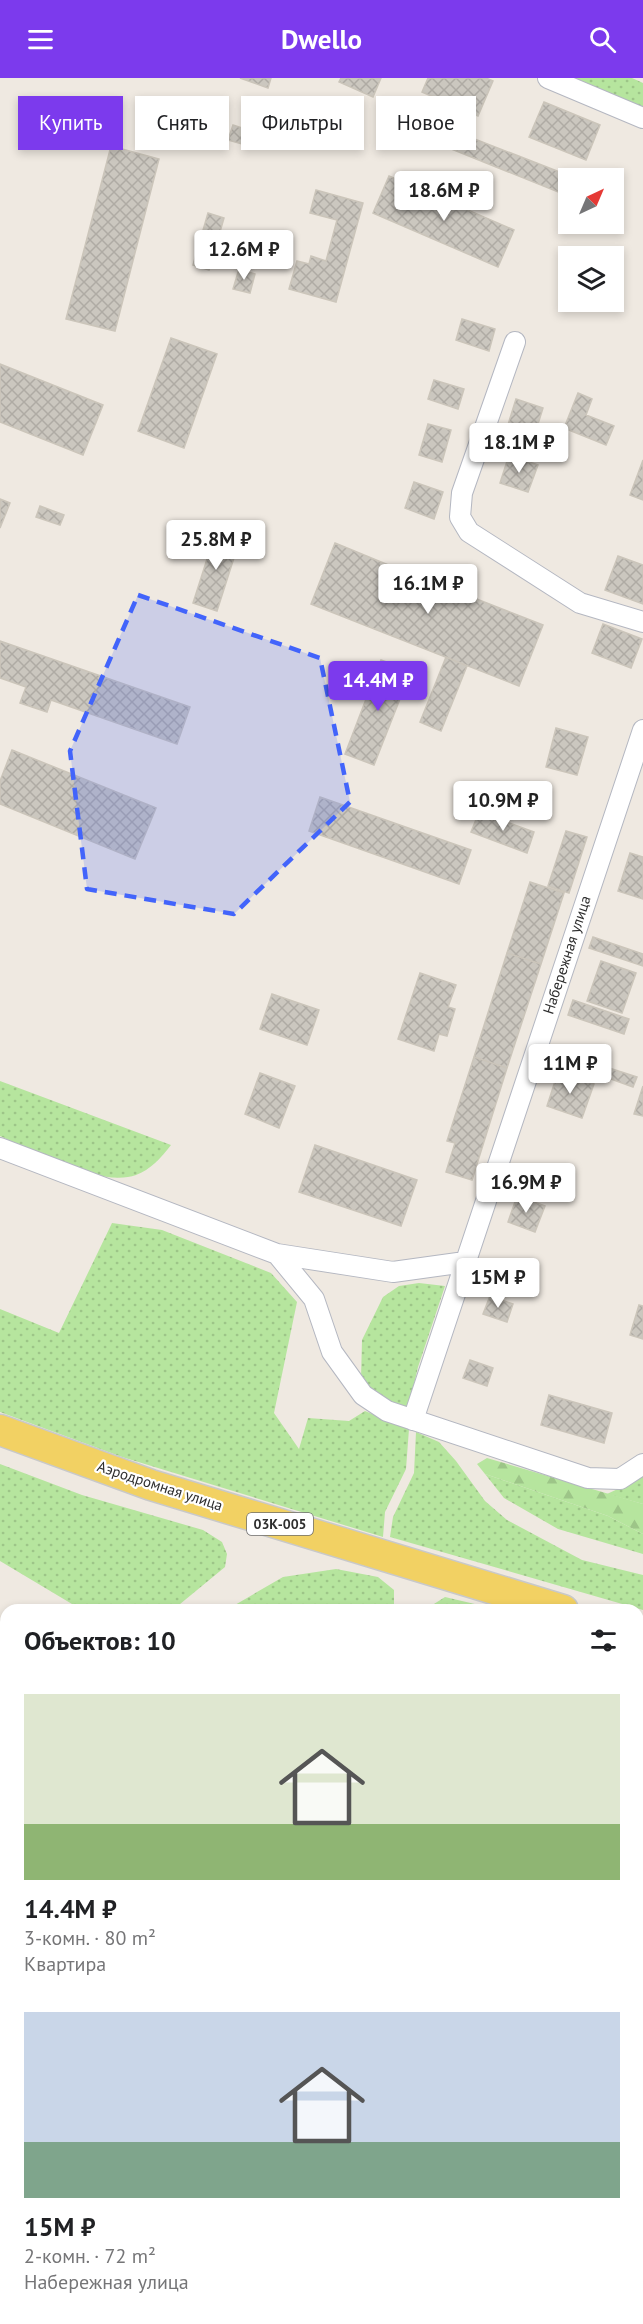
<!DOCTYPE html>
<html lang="ru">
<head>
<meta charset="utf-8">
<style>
  body { margin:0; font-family:"PT Sans",sans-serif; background:#f6f6f6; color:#202124; height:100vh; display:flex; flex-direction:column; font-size:22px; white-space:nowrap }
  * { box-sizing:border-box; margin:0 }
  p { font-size:20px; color:#757577 }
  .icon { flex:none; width:33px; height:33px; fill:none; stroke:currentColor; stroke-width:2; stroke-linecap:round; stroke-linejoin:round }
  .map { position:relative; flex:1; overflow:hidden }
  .sheet { position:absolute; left:0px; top:1526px; width:644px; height:722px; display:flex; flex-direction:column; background:#fff; border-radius:18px 18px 0 0; box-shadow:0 3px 9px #0003 }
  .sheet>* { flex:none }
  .top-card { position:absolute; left:18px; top:18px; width:608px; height:54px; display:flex; gap:12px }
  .needle { width:39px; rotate:44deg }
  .tools { position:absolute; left:558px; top:90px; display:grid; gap:12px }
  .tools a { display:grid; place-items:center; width:66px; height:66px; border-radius:0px; background:#fff; box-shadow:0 3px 9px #0003; font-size:30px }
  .price { position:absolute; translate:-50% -51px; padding:0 14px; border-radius:6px; background:#fff; color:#222; font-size:20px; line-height:39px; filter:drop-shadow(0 2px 3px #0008) }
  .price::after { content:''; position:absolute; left:50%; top:36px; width:18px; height:14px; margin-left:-9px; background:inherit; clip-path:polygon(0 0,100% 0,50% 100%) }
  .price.selected { background:#7c3aed; color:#fff }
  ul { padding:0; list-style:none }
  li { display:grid; align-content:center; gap:12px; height:318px; padding:0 24px }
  li span { display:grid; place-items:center; height:186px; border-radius:0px; color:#555 }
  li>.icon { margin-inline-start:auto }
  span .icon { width:108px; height:108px; fill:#fffc; stroke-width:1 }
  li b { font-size:26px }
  h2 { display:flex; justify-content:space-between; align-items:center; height:72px; padding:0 24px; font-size:26px }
  .tag { padding:0 21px; border-radius:0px; background:#fff; box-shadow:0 3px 9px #0003; font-size:21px; line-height:54px }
  .tag.selected { background:#7c3aed; color:#fff }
  header { display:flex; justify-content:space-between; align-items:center; height:78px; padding:0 24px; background:#7c3aed; color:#fff; font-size:27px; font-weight:700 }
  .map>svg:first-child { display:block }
  .grass { fill:url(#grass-dots) }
  .forest { fill:url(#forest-firs) }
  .building { fill:url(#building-cross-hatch); stroke:#cbc5ba; stroke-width:1.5 }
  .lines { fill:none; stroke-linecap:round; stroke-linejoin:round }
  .minor-casing { stroke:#b4b7c1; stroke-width:22 }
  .primary-casing { stroke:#c9c9c9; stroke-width:33 }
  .minor { stroke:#fff; stroke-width:20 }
  .primary { stroke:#f2d163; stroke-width:30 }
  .marked { fill:#4264fb; fill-opacity:0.2; stroke:#4264fb; stroke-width:4.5; stroke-dasharray:12 8; stroke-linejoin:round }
  .labels { text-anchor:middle; stroke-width:4.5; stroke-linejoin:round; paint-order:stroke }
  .shield { fill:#fff; stroke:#6d6d6d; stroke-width:1.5 }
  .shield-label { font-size:14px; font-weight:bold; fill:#2e2e2e }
  .street-label { font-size:15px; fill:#2e2e2e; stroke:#fff }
</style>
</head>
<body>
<header><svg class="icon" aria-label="menu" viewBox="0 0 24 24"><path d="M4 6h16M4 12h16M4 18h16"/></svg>Dwello<svg class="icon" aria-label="search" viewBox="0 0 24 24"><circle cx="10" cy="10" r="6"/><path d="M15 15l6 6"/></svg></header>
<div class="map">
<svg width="643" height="2246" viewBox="0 0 643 2246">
  <defs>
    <pattern id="grass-dots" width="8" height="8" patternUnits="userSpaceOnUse" patternTransform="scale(1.5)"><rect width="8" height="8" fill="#b6e59e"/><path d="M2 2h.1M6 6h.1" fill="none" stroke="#9dc588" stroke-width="1.8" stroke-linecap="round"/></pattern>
    <pattern id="forest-firs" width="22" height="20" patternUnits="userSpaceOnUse" patternTransform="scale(1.5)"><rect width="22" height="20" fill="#b6e59e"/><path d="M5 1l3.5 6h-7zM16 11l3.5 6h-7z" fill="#9dc588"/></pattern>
    <pattern id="building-cross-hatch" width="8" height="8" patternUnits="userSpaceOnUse" patternTransform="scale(1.5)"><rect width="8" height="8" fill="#cbc7bf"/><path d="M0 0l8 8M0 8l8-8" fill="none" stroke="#afaba4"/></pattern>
  </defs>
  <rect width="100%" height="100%" fill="#efe9e1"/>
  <!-- grass -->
  <path class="grass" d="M575 0H632L643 5V29Z
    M0 1003 171 1067C162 1079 150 1092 136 1097 101 1110 33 1073 0 1058Z
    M112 1145 162 1152 271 1195 297 1224 274 1335 299 1371 308 1340 349 1343 365 1333 409 1351 406 1391 385 1434 383 1459 122 1379 0 1334V1231L59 1255Z
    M419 1205 445 1208 418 1289 410 1324 404 1335 388 1328 361 1301 362 1262 383 1219 399 1208Z
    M416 1354 439 1364 456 1383 485 1423 507 1442 582 1482 643 1497V1532L390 1459 393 1439 414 1395Z
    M0 1386 82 1417 203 1452 222 1464 227 1476 225 1489 174 1531 82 1532 0 1483Z
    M485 1396 608 1438 643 1456V1476L558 1451 504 1420Z
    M643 1397V1426L607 1416 639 1401Z
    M336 1491 378 1499 394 1512V1531H228L283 1499Z
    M445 1519 496 1531H426Z
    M0 1627 6 1629V2241H447L450 2246H0Z"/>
  <!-- forest -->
  <path class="forest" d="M487 1380 643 1426V1456L608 1438 485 1396 477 1386Z"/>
  <!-- building -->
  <path class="building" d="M240 0H271L268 10Z
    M341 0H381L373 19 339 4Z
    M428 0H486L493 3 478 38 422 14Z
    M544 24 600 47 586 82 529 59Z
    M403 33 575 100H568V118L397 49Z
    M233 47 251 53 246 67 228 62Z
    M111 68 159 81 115 253 66 241Z
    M389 98 514 152 498 189 373 135Z
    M316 112 363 125 336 224 289 211 297 183 309 186 311 178 326 183 337 142 310 135Z
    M614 116 622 119 615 136 614 135Z
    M208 135 224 140 209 192 193 187Z
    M239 191 255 196 250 215 233 211Z
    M462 241 495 251 489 273 456 262Z
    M171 260 217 276 184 370 138 353Z
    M0 286 103 327 83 377 0 344Z
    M434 302 464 311 458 331 428 321Z
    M578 315 592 321 586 337 614 348 606 367 564 350Z
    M516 321 543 330 533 362 506 353Z
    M428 346 451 352 442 384 419 377Z
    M509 377 538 387 528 414 500 405Z
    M643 382V422L630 417Z
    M414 404 443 414 434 441 405 430Z
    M0 421 10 425 0 450Z
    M40 428 64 437 60 447 36 439Z
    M216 453 240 461 217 533 193 525Z
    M335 465 398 491 391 508 418 519 430 489 451 497 446 509 543 547 519 608 311 526Z
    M618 478 643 487V526L605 512Z
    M603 546 642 561 631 590 592 575Z
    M0 563 190 629 177 666 51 622 47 634 20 625 26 609 0 600Z
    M446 579 467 588 441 653 420 644Z
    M381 582 411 593 374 687 345 676Z
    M556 650 588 659 577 697 546 689Z
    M12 672 156 730 135 781 0 726V703Z
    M320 719 471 772 459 806 309 753Z
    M479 734 534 754 527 775 471 754Z
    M566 753 587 759 569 815 548 808Z
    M630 775 643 779V821L618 813Z
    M530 804 564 815 541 886 507 875Z
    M593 859 643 876V888L589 870Z
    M507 875 541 886 507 990 474 979Z
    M601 883 636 895 622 935 587 923Z
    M420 895 456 907 448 929 455 931 447 958 439 956 434 973 398 961Z
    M272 916 319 932 307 967 260 951Z
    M573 922 629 941 624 956 568 937Z
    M474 979 507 990 472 1102 446 1094 455 1065 447 1063Z
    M603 988 637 999 633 1009 600 997Z
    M558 994 594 1006 582 1040 547 1028Z
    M260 995 295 1008 279 1050 245 1036Z
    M643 1008V1038L634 1036Z
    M315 1067 417 1102 401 1148 299 1114Z
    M514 1090 561 1105 555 1123 508 1107Z
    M517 1118 545 1128 535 1154 508 1144Z
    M490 1218 513 1226 507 1244 483 1236Z
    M639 1227 643 1228V1261L630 1257Z
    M470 1282 493 1290 487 1308 463 1300Z
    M549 1317 612 1335 604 1365 541 1347Z
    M0 1578 6 1579 5 1604 0 1602Z
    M638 2015 643 2017V2055L638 2053Z
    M638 2180 643 2182V2246H608L594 2241H638Z"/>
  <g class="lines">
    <!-- minor casing -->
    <g class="minor-casing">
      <path id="minor" d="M548 0 643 40
        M515 264 462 415 460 439 469 454 580 525 643 544
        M0 1070 277 1176 314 1221 332 1274 363 1317 387 1333 588 1400 620 1401 643 1386
        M277 1176 393 1194 465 1184
        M413 1342 643 652"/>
    </g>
    <!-- primary casing -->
    <g class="primary-casing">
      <path id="primary" d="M0 1352 151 1407 563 1532
        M638 1554 643 1556"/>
    </g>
    <!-- minor -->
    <use href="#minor" class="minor"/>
    <!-- primary -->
    <use href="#primary" class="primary"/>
  </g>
  <!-- marked area -->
  <path class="marked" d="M138 517 320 580 350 724 234 836 87 811 70 673Z"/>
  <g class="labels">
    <!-- shield labels -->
    <rect class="shield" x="247" y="1435" width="66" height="22" rx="4.5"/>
    <g class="shield-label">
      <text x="280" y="1451">03К-005</text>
    </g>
    <!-- street labels -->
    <g class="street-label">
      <text transform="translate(567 877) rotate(-72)" y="5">Набережная улица</text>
      <text transform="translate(160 1408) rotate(18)" y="5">Аэродромная улица</text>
    </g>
  </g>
</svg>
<div class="tools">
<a><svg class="needle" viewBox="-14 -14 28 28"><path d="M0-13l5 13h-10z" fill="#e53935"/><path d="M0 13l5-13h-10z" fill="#757577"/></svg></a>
<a><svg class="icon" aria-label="layers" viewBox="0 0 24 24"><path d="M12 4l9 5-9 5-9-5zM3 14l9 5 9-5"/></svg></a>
</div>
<b class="price" style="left:444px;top:144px">18.6M ₽</b>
<b class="price" style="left:244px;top:203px">12.6M ₽</b>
<b class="price" style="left:519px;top:396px">18.1M ₽</b>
<b class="price" style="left:216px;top:493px">25.8M ₽</b>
<b class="price" style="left:428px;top:537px">16.1M ₽</b>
<b class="price selected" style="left:378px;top:634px">14.4M ₽</b>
<b class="price" style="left:503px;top:754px">10.9M ₽</b>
<b class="price" style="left:570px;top:1017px">11M ₽</b>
<b class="price" style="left:526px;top:1136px">16.9M ₽</b>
<b class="price" style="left:498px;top:1231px">15M ₽</b>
<div class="top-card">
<a class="tag selected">Купить</a>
<a class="tag">Снять</a>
<a class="tag">Фильтры</a>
<a class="tag">Новое</a>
</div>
<section class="sheet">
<h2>Объектов: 10<svg class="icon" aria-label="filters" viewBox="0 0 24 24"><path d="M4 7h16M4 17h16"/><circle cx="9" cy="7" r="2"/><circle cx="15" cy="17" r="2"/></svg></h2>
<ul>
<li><span style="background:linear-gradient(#dfe7d0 70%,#8fb573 0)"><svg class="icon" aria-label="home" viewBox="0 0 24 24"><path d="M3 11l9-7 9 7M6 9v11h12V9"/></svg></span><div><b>14.4M ₽</b><p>3-комн. · 80 m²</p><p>Квартира</p></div></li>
<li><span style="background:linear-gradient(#c9d6e8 70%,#7fa58c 0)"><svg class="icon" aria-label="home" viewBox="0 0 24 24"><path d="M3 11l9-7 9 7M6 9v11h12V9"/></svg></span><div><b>15M ₽</b><p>2-комн. · 72 m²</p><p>Набережная улица</p></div></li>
</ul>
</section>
</div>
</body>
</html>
